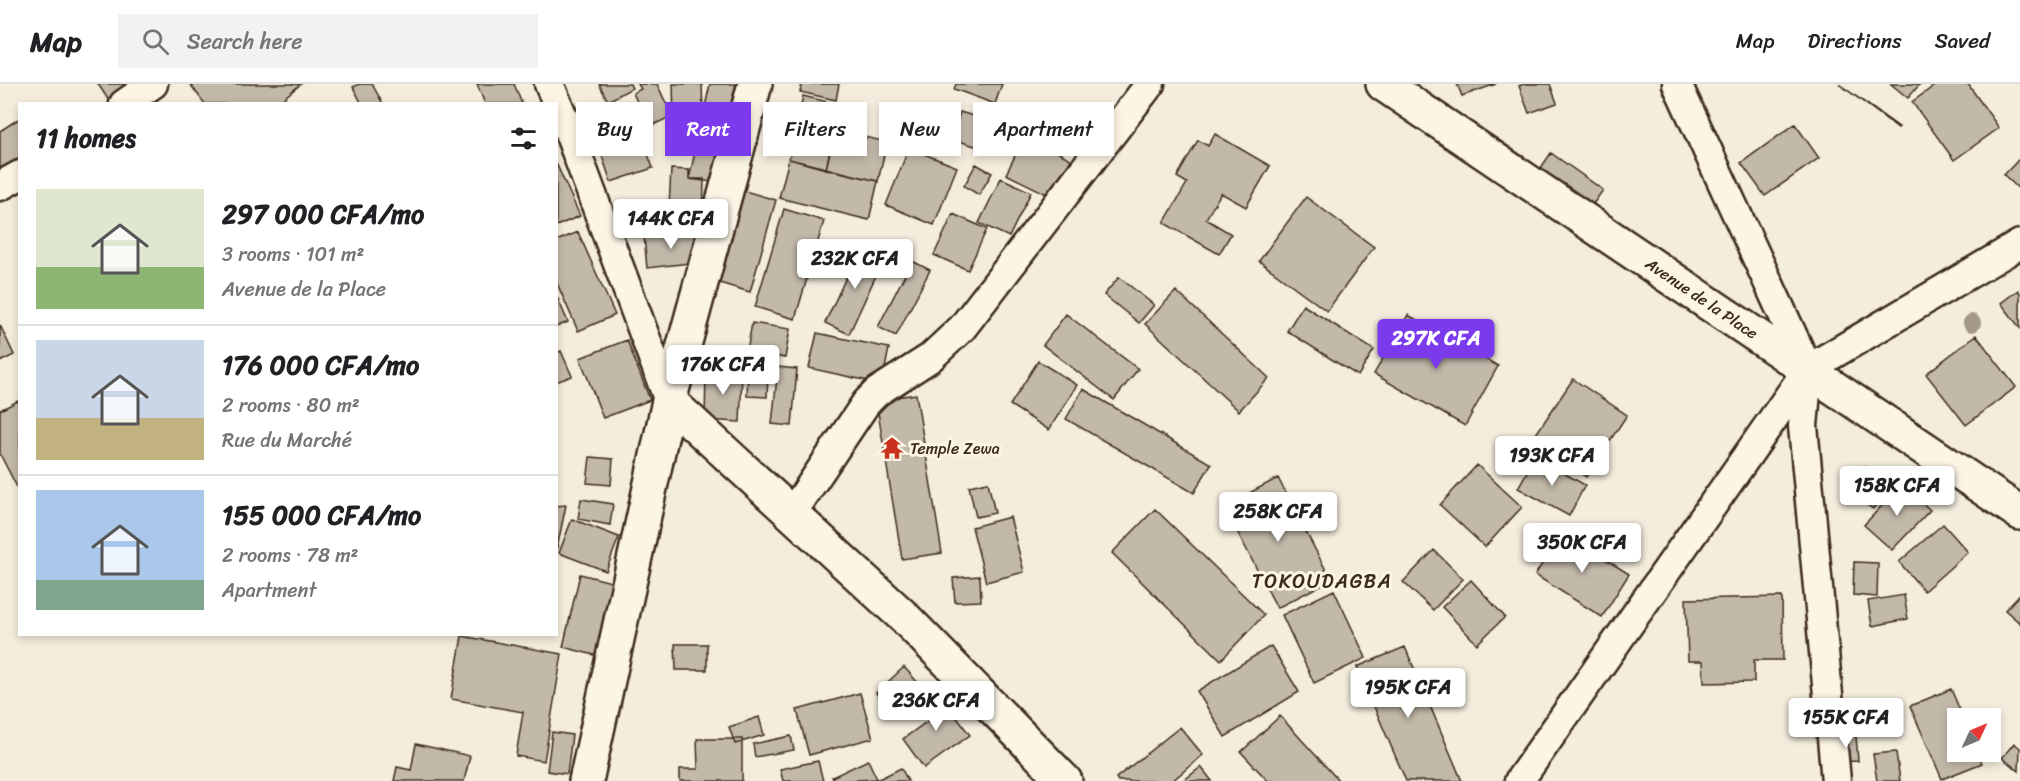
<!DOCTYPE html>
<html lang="en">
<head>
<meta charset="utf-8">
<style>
  body { margin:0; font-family:Sriracha,sans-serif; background:#f2f2f2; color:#202124; height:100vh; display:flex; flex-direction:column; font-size:22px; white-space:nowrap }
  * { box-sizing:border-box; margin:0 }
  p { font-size:20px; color:#757577 }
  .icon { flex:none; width:33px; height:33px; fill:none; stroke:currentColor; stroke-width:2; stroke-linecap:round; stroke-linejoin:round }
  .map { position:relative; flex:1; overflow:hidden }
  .panel { position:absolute; left:18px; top:18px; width:540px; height:534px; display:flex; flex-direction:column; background:#fff; border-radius:0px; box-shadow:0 3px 9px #0003 }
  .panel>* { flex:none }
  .top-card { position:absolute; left:576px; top:18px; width:570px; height:54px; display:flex; gap:12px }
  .needle { width:39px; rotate:46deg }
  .tools { position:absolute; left:1947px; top:624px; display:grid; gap:12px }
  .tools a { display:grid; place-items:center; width:54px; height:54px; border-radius:0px; background:#fff; box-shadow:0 3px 9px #0003; font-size:30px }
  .price { position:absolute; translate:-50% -51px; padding:0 14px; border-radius:6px; background:#fff; color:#222; font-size:20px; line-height:39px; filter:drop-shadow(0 2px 3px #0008) }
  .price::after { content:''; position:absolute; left:50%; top:36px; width:18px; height:14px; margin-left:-9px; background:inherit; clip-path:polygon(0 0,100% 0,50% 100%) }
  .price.active { background:#7c3aed; color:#fff }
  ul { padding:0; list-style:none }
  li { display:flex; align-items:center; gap:18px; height:150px; padding:0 18px }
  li+li { border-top:2px solid #e0e0e0 }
  li span { display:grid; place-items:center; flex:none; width:168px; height:120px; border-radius:0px; color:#555 }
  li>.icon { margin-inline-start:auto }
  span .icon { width:72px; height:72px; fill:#fffc; stroke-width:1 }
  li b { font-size:26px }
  h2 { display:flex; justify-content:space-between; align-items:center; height:72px; padding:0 18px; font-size:26px }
  .pill { padding:0 21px; border-radius:0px; background:#fff; box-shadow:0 3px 9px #0003; font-size:21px; line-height:54px }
  .pill.active { background:#7c3aed; color:#fff }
  header { display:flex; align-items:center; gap:36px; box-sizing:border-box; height:84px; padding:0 30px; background:#fff; border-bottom:2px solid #e0e0e0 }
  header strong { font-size:28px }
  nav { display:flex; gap:33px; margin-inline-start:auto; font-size:21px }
  .search { width:420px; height:54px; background:#f2f2f2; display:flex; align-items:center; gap:15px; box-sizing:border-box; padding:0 21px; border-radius:0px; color:#757577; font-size:22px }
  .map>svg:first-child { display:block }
  .building { fill:#c3b9aa; stroke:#3b2a1e; stroke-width:1.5 }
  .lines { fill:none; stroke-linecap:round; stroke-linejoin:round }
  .street-casing { stroke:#3b2a1e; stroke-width:33 }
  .secondary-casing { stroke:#3b2a1e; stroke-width:38 }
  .street { stroke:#fcf5e5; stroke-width:28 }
  .secondary { stroke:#fcf5e5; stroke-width:33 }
  .tree { fill:#a4988a }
  .labels { text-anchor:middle; stroke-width:6; stroke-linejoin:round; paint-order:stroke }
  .street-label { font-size:16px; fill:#3b2a1e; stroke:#fcf5e5 }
  .poi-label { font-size:16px; fill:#3b2a1e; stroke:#fcf5e5; text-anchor:start }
  .quarter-label { font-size:20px; letter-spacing:1.5px; fill:#3b2a1e; stroke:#fcf5e5 }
</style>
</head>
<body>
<header>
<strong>Map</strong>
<div class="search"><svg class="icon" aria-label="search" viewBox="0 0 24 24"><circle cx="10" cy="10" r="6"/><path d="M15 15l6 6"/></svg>Search here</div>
<nav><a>Map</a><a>Directions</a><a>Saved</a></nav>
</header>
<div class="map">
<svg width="2020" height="697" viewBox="0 0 2020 697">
  <rect width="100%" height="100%" fill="#f4eddd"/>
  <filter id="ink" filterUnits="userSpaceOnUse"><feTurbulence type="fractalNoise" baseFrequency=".0167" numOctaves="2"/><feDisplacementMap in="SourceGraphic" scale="12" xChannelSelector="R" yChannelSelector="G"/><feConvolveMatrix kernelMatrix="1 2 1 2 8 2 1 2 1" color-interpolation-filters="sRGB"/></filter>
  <g filter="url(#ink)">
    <!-- building -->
    <path class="building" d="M98 0H142L111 20Z
      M190 0H301L276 20H205Z
      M359 0H372L383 20H362L353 3Z
      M477 0H514L522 20H485Z
      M599 0H630L632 4 608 17Z
      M638 0H657L672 32 645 45 636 26 640 24 633 9 641 5Z
      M673 0H702L703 29 694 69 675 71Z
      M710 0H736L713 98 689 95Z
      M802 0H839L836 16 800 8Z
      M956 0H1002L995 20 954 5Z
      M1457 0H1496L1462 12Z
      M1524 0H1550L1557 19 1529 29 1519 2Z
      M1839 0 1899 43 1898 44Z
      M1891 0H1920L1908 14Z
      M1937 0H1968L1999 44 1954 76 1912 18Z
      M803 12 841 21 826 85 789 75Z
      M960 28 1010 43 1001 70 952 55Z
      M634 31 653 84 611 98 593 46Z
      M20 34V74L0 87V47Z
      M1795 40 1819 74 1765 112 1741 79Z
      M1066 45 1087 54 1081 67 1060 59Z
      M834 46 887 58 878 97 826 85Z
      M1215 50 1270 82 1246 123 1221 109 1206 135 1231 150 1219 170 1164 139 1187 99 1177 93 1198 56 1208 62Z
      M1025 52 1071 75 1053 113 1006 90Z
      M909 64 957 83 934 141 886 121Z
      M1551 69 1603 106 1586 130 1534 94Z
      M2020 74V106L2004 91Z
      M789 75 878 97 869 136 779 114Z
      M556 79 580 132 556 142Z
      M976 80 992 89 979 111 964 102Z
      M671 85 689 86V95H704L703 143 668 142Z
      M1001 94 1031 108 1009 153 979 139Z
      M734 104 776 116 750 208 709 196Z
      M1306 113 1374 163 1327 227 1259 177Z
      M784 125 824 137 795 235 755 223Z
      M953 130 987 145 968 186 934 171Z
      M695 147 698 178 647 184 644 153Z
      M578 148 615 231 578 247 556 197V157Z
      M860 163 884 174 849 250 825 239Z
      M912 177 930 186 896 252 878 243Z
      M1119 193 1154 221 1139 239 1104 211Z
      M2018 206 2020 209V244L2001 219Z
      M1176 207 1269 294 1239 327 1145 240Z
      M558 215 568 238 556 243V216Z
      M1303 221 1374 266 1358 292 1287 247Z
      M1066 230 1138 285 1114 316 1043 261Z
      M1408 231 1498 282 1465 342 1374 290Z
      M752 239 790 245 785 274 747 267Z
      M0 241 14 271 0 278Z
      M817 249 889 264 882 300 809 284Z
      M1976 251 2016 303 1966 341 1926 290Z
      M627 256 650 316 603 334 580 274Z
      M561 267 572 292 556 298V269Z
      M1038 277 1077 301 1049 346 1010 321Z
      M778 283 797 285 792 342 772 340Z
      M706 286 742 288 740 338 705 336Z
      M748 289 768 290 767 313 747 312Z
      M1573 295 1627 331 1586 393 1532 356Z
      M1083 305 1211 380 1194 409 1066 335Z
      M916 310 942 469 902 475 876 316Z
      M20 316V409L0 370V326Z
      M590 373 613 375 611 401 587 399Z
      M1535 373 1585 401 1569 432 1518 404Z
      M1477 381 1522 423 1485 463 1440 421Z
      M1864 382 1890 401 1873 425 1847 406Z
      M1278 394 1331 496 1277 524 1224 422Z
      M988 398 995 429 976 433 969 402Z
      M1902 400 1930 426 1892 466 1864 441Z
      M581 415 613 420 610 441 578 435Z
      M566 421 556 469V422Z
      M1155 425 1264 531 1221 576 1112 469Z
      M1010 433 1024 488 986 498 972 443Z
      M572 435 619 453 606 487 559 469Z
      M1943 440 1968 468 1924 507 1899 478Z
      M1562 448 1629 490 1602 533 1535 491Z
      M1434 466 1463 495 1433 526 1403 498Z
      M1854 478 1878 479 1877 513 1853 511Z
      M580 490 615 499 598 572 563 563Z
      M980 492 981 517 955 518 953 494Z
      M1471 496 1505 533 1477 560 1442 523Z
      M1334 506 1366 574 1314 599 1282 531Z
      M2020 510V539L2005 526Z
      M1904 511 1908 535 1872 542 1868 517Z
      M1782 513 1783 576H1754V598L1704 599 1703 577H1688L1686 515Z
      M462 552 562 570 544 677 516 672 523 628 451 615Z
      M675 560H707V586H676Z
      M1271 562 1299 608 1225 653 1197 607Z
      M1405 563 1462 697H1406L1357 583Z
      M904 583 927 609 900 634 876 609Z
      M1951 605 1963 634H1958V668H1977L1982 679 1942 695 1910 622Z
      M938 608 970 651 924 684 903 655 929 636 919 622Z
      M860 609 873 654 809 671 797 626Z
      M1280 632 1339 697H1268L1241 668Z
      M759 633 764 651 735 660 729 643Z
      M1180 643 1203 671 1172 697H1118L1116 694Z
      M552 648 572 651 567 690 547 687Z
      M791 652 794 666 755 673 753 660Z
      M1835 652H1856L1858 677 1836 678Z
      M697 655H742V697H680V685H698Z
      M2014 659 2020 664 2019 687 2002 674Z
      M416 660 470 672 464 697H394L397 683 411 686Z
      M1896 668 1900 697H1877L1873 670Z
      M868 676 877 695 834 697 832 693Z
      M818 677 823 697H783L780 685Z
      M1201 683 1212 697H1183Z
      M901 684 908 697H875Z"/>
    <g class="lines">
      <!-- street casing -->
      <g class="street-casing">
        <path id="street" d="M549 0 564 35 669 317
          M1677 0 1808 285 1803 342 1836 697
          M124 20 153 0
          M0 102 20 91
          M792 429 866 319 877 308 930 274 962 244 1150 0
          M1519 697 1808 285 2020 160"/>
      </g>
      <!-- secondary casing -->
      <g class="secondary-casing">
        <path id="secondary" d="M1383 0 2020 429
          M669 317 904 533 1065 697
          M586 697 669 317 755 0"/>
      </g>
      <!-- street -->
      <use href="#street" class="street"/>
      <!-- secondary -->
      <use href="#secondary" class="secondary"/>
    </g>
    <!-- trees -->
    <circle class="tree" cx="1972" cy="239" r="9"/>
  </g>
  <!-- icons -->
  <defs>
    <g id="temple-bare" transform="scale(1.8)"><path d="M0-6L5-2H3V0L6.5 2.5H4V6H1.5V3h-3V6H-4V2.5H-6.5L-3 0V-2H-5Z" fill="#c8321e" stroke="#fcf5e5" stroke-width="2.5" paint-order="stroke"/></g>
  </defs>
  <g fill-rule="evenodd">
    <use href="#temple-bare" x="892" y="364"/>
  </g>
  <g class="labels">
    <!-- street labels -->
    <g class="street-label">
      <text transform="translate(1702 214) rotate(34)" y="6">Avenue de la Place</text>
    </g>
    <!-- poi labels -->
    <g class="poi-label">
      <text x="910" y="370">Temple Zewa</text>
    </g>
    <!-- quarter labels -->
    <g class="quarter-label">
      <text x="1322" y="504">TOKOUDAGBA</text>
    </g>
  </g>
</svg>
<div class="tools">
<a><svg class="needle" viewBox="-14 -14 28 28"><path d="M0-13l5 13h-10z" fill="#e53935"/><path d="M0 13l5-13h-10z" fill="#757577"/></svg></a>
</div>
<b class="price" style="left:671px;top:166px">144K CFA</b>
<b class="price" style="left:855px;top:206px">232K CFA</b>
<b class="price active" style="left:1436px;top:286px">297K CFA</b>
<b class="price" style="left:723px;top:312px">176K CFA</b>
<b class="price" style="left:1552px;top:403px">193K CFA</b>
<b class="price" style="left:1897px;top:433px">158K CFA</b>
<b class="price" style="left:1278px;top:459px">258K CFA</b>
<b class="price" style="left:1582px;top:490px">350K CFA</b>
<b class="price" style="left:1408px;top:635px">195K CFA</b>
<b class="price" style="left:936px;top:648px">236K CFA</b>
<b class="price" style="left:1846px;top:665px">155K CFA</b>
<div class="top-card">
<a class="pill">Buy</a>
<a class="pill active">Rent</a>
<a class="pill">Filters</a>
<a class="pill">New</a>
<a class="pill">Apartment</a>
</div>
<section class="panel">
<h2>11 homes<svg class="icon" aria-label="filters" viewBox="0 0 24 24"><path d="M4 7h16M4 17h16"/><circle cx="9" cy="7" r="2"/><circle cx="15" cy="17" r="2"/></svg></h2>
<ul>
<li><span style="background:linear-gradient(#dfe7d0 65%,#8fb573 0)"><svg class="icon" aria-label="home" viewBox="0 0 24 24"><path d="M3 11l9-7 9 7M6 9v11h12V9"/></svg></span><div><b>297 000 CFA/mo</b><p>3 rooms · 101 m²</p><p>Avenue de la Place</p></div></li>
<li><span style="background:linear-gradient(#c9d6e8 65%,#c2b280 0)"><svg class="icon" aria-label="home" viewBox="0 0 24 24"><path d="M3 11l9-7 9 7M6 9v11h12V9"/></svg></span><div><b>176 000 CFA/mo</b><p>2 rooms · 80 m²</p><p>Rue du Marché</p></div></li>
<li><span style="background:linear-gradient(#a9c7e8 75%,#7fa58c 0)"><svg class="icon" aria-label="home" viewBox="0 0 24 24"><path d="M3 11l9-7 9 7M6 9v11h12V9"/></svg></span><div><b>155 000 CFA/mo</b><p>2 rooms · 78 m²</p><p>Apartment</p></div></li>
</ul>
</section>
</div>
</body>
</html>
